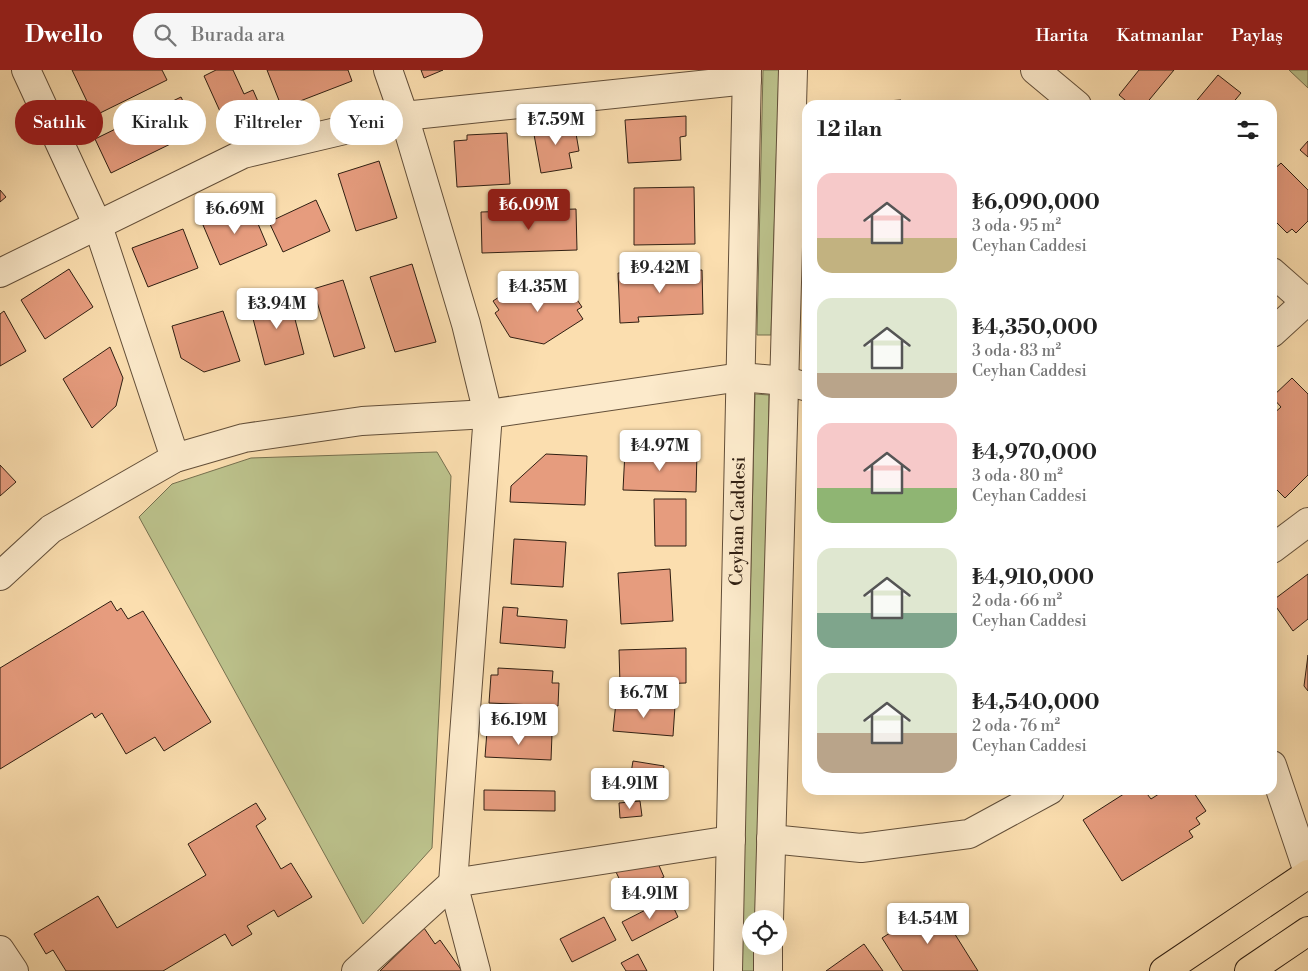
<!DOCTYPE html>
<html lang="tr">
<head>
<meta charset="utf-8">
<style>
  body { margin:0; font-family:"Libre Bodoni",serif; background:#f6f6f6; color:#222; height:100vh; display:flex; flex-direction:column; font-size:19px; white-space:nowrap }
  * { box-sizing:border-box; margin:0 }
  p { font-size:16px; color:#767676 }
  .icon { flex:none; width:28px; height:28px; fill:none; stroke:currentColor; stroke-width:2; stroke-linecap:round; stroke-linejoin:round }
  .map { position:relative; flex:1; overflow:hidden }
  .sheet { position:absolute; left:802px; top:30px; width:475px; height:695px; display:flex; flex-direction:column; background:#fff; border-radius:15px; box-shadow:0 5px 20px #0002 }
  .sheet>* { flex:none }
  .banner { position:absolute; left:15px; top:30px; width:475px; height:45px; display:flex; gap:10px }
  .tools { position:absolute; left:742px; top:840px; display:grid; gap:10px }
  .tools a { display:grid; place-items:center; width:45px; height:45px; border-radius:50%; background:#fff; box-shadow:0 5px 20px #0002; font-size:25px }
  .price { position:absolute; translate:-50% -42px; padding:0 11px; border-radius:5px; background:#fff; color:#222; font-size:16px; line-height:32px; filter:drop-shadow(0 1px 2px #0008) }
  .price::after { content:''; position:absolute; left:50%; top:30px; width:15px; height:11px; margin-left:-8px; background:inherit; clip-path:polygon(0 0,100% 0,50% 100%) }
  .price.selected { background:#8f2418; color:#fff }
  ul { padding:0; list-style:none }
  li { display:flex; align-items:center; gap:15px; height:125px; padding:0 15px }
  li span { display:grid; place-items:center; flex:none; width:140px; height:100px; border-radius:15px; color:#555 }
  li>.icon { margin-inline-start:auto }
  span .icon { width:60px; height:60px; fill:#fffc; stroke-width:1 }
  li b { font-size:21px }
  h2 { display:flex; justify-content:space-between; align-items:center; height:60px; padding:0 15px; font-size:21px }
  .pill { padding:0 18px; border-radius:22px; background:#fff; box-shadow:0 5px 20px #0002; font-size:18px; line-height:45px }
  .pill.selected { background:#8f2418; color:#fff }
  header { display:flex; align-items:center; gap:30px; box-sizing:border-box; height:70px; padding:0 25px; background:#8f2418; color:#fff }
  header strong { font-size:24px }
  nav { display:flex; gap:28px; margin-inline-start:auto; font-size:18px }
  .search { width:350px; height:45px; background:#f6f6f6; display:flex; align-items:center; gap:12px; box-sizing:border-box; padding:0 18px; border-radius:28px; color:#767676; font-size:19px }
  .map>svg:first-child { display:block }
  .green { fill:#bcc28c; stroke:#76704f }
  .building { fill:#e69c7e; stroke:#301f12 }
  .lines { fill:none; stroke-linecap:round; stroke-linejoin:round }
  .minor-casing { stroke:#634f39; stroke-width:30 }
  .major-casing { stroke:#301f12; stroke-width:30 }
  .minor { stroke:#fceacb; stroke-width:28 }
  .major { stroke:#fbdeaf; stroke-width:28 }
  .labels { text-anchor:middle; stroke-width:4; stroke-linejoin:round; paint-order:stroke }
  .street-label { font-size:18px; fill:#301f12; stroke:#fceacb }
</style>
</head>
<body>
<header>
<strong>Dwello</strong>
<div class="search"><svg class="icon" aria-label="search" viewBox="0 0 24 24"><circle cx="10" cy="10" r="6"/><path d="M15 15l6 6"/></svg>Burada ara</div>
<nav><a>Harita</a><a>Katmanlar</a><a>Paylaş</a></nav>
</header>
<div class="map">
<svg width="1308" height="901" viewBox="0 0 1308 901">
  <rect width="100%" height="100%" fill="#fbdeaf"/>
  <filter id="stains"><feTurbulence type="fractalNoise" baseFrequency=".004" numOctaves="4"/><feColorMatrix values="0 0 0 0 .2 0 0 0 0 .09 0 0 0 0 .02 0 0 0 .5 -.17"/></filter>
  <radialGradient id="worn" r=".72"><stop offset=".6" stop-color="#630" stop-opacity="0"/><stop offset="1" stop-color="#630" stop-opacity=".3"/></radialGradient>
  <!-- green -->
  <path class="green" d="M763 0H779L771 265H757Z
    M1289 0H1308V18Z
    M755 324 769 325 759 849H751V876H758L757 901H741Z
    M437 382 451 406 432 778 363 854 139 447 172 414 251 388Z"/>
  <!-- building -->
  <path class="building" d="M72 0H162L167 10 94 46Z
    M216 0H233L244 24 253 20 263 43 228 59 204 6Z
    M267 0H348L352 11 282 38Z
    M421 0H443L424 8Z
    M1139 0H1174L1145 35H1131L1119 25Z
    M1218 5 1241 23 1231 35H1193Z
    M181 27 197 61 111 103 95 69Z
    M901 30V35H842V34Z
    M686 46V66L680 67 681 90 628 93 625 50Z
    M574 52 579 81 569 83 572 98 541 103 533 59Z
    M507 63 510 114 457 117 454 71 467 70V65Z
    M1308 71V87L1300 80Z
    M379 91 397 148 356 161 338 104Z
    M1281 93 1308 120V151L1296 163 1292 159 1287 163 1272 148V101Z
    M694 117 695 174 634 175V118Z
    M0 120 6 127 0 132Z
    M316 130 330 161 283 182 269 152Z
    M250 135 267 175 220 195 203 155Z
    M576 139 577 180 482 183 481 142Z
    M183 159 198 198 148 217 132 178Z
    M412 194 436 272 395 282 370 207Z
    M69 199 93 237 45 269 21 230Z
    M702 200 703 244 638 247 639 252 620 253 618 203Z
    M343 210 365 278 334 287 313 219Z
    M522 212 533 228 557 212 559 215 565 212 582 237 577 240 583 249 544 274 510 267 495 243 499 240 493 231Z
    M289 226 304 284 265 295 250 237Z
    M4 241 26 281 0 296V244Z
    M223 241 240 291 204 302 181 288 172 256Z
    M110 277 123 308 116 336 92 358 63 309Z
    M1292 308 1308 324V405L1285 428 1272 415V345L1281 337 1272 327Z
    M625 381 697 383 696 422 623 420Z
    M546 384 587 386 585 435 510 432 511 416Z
    M0 395 16 412 0 426Z
    M654 429H686V476H655Z
    M514 469 566 472 563 517 511 514Z
    M670 499 673 551 621 554 618 503Z
    M1308 504V549L1293 561 1272 531Z
    M111 531 117 541 121 538 128 549 143 541 211 652 164 681 155 667 126 684 102 643 95 648 92 643 0 699V598Z
    M503 537 518 538 517 546 567 550 565 578 500 573Z
    M686 578V613L620 615 619 580Z
    M1308 585V621L1304 616Z
    M498 598 553 601 552 613H559L558 636 489 633 491 605H498Z
    M616 632 675 636 673 666 613 661Z
    M487 661 552 664 551 690 485 687Z
    M633 691 664 696 662 708 631 703Z
    M484 720 555 721V741L484 740Z
    M1130 720H1144L1151 729 1165 720H1192L1206 741 1196 748 1200 754 1189 761 1193 767 1122 811 1083 750Z
    M640 731 642 746 620 748 619 733Z
    M256 733 266 749 256 756 281 799 291 793 312 827 278 847 274 840 247 856 252 864 232 876 225 864 163 901H66L53 880 46 884 34 864 98 826 117 858 206 805 188 774Z
    M654 784 664 807 627 825 616 802Z
    M669 828 678 847 632 871 622 852Z
    M936 834 978 901H903L882 868Z
    M604 847 616 870 572 892 560 869Z
    M424 858 435 874 440 870 462 901H380Z
    M864 874 883 901H826Z
    M638 884 647 901H626L621 893Z"/>
  <g class="lines">
    <!-- minor casing -->
    <g class="minor-casing">
      <g id="minor">
        <path d="M26 0 98 156 175 388"/>
        <path d="M388 0 404 46 466 254 488 344 453 813 476 901"/>
        <path d="M1035 0 1077 35"/>
        <path d="M1272 202 1306 232"/>
        <path d="M0 203 243 84 404 46 747 10"/>
        <path d="M1272 263 1308 230"/>
        <path d="M1272 479 1308 452"/>
        <path d="M0 506 51 459 175 388 244 368 362 351 488 344 741 307 785 311 808 317"/>
        <path d="M1272 695 1308 802"/>
        <path d="M771 769 861 778 969 764 1050 720"/>
        <path d="M769 849 793 0"/>
        <path d="M0 880 14 901"/>
        <path d="M356 901 453 813 731 770"/>
        <path id="s1" d="M728 901 747 0"/>
        <path d="M768 901V876"/>
      </g>
    </g>
    <!-- major casing -->
    <g class="major-casing">
      <path id="major" d="M1164 901 1308 804
        M1249 901 1308 861"/>
    </g>
    <!-- minor -->
    <use href="#minor" class="minor"/>
    <!-- major -->
    <use href="#major" class="major"/>
  </g>
  <g class="labels">
    <!-- street labels -->
    <g class="street-label">
      <text dy="6" stroke="none"><textPath href="#s1" startOffset="450">Ceyhan Caddesi</textPath></text>
    </g>
  </g>
  <rect width="100%" height="100%" filter="url(#stains)"/>
  <rect width="100%" height="100%" fill="url(#worn)"/>
</svg>
<div class="tools">
<a><svg class="icon" aria-label="locate" viewBox="0 0 24 24"><circle cx="12" cy="12" r="6"/><path d="M12 2v4M12 18v4M2 12h4M18 12h4"/></svg></a>
</div>
<b class="price" style="left:556px;top:76px">₺7.59M</b>
<b class="price selected" style="left:529px;top:161px">₺6.09M</b>
<b class="price" style="left:235px;top:165px">₺6.69M</b>
<b class="price" style="left:660px;top:224px">₺9.42M</b>
<b class="price" style="left:538px;top:243px">₺4.35M</b>
<b class="price" style="left:277px;top:260px">₺3.94M</b>
<b class="price" style="left:660px;top:402px">₺4.97M</b>
<b class="price" style="left:644px;top:649px">₺6.7M</b>
<b class="price" style="left:519px;top:676px">₺6.19M</b>
<b class="price" style="left:630px;top:740px">₺4.91M</b>
<b class="price" style="left:650px;top:850px">₺4.91M</b>
<b class="price" style="left:928px;top:875px">₺4.54M</b>
<div class="banner">
<a class="pill selected">Satılık</a>
<a class="pill">Kiralık</a>
<a class="pill">Filtreler</a>
<a class="pill">Yeni</a>
</div>
<section class="sheet">
<h2>12 ilan<svg class="icon" aria-label="filters" viewBox="0 0 24 24"><path d="M4 7h16M4 17h16"/><circle cx="9" cy="7" r="2"/><circle cx="15" cy="17" r="2"/></svg></h2>
<ul>
<li><span style="background:linear-gradient(#f6c9c9 65%,#c2b280 0)"><svg class="icon" aria-label="home" viewBox="0 0 24 24"><path d="M3 11l9-7 9 7M6 9v11h12V9"/></svg></span><div><b>₺6,090,000</b><p>3 oda · 95 m²</p><p>Ceyhan Caddesi</p></div></li>
<li><span style="background:linear-gradient(#dfe7d0 75%,#b9a48a 0)"><svg class="icon" aria-label="home" viewBox="0 0 24 24"><path d="M3 11l9-7 9 7M6 9v11h12V9"/></svg></span><div><b>₺4,350,000</b><p>3 oda · 83 m²</p><p>Ceyhan Caddesi</p></div></li>
<li><span style="background:linear-gradient(#f6c9c9 65%,#8fb573 0)"><svg class="icon" aria-label="home" viewBox="0 0 24 24"><path d="M3 11l9-7 9 7M6 9v11h12V9"/></svg></span><div><b>₺4,970,000</b><p>3 oda · 80 m²</p><p>Ceyhan Caddesi</p></div></li>
<li><span style="background:linear-gradient(#dfe7d0 65%,#7fa58c 0)"><svg class="icon" aria-label="home" viewBox="0 0 24 24"><path d="M3 11l9-7 9 7M6 9v11h12V9"/></svg></span><div><b>₺4,910,000</b><p>2 oda · 66 m²</p><p>Ceyhan Caddesi</p></div></li>
<li><span style="background:linear-gradient(#dfe7d0 60%,#b9a48a 0)"><svg class="icon" aria-label="home" viewBox="0 0 24 24"><path d="M3 11l9-7 9 7M6 9v11h12V9"/></svg></span><div><b>₺4,540,000</b><p>2 oda · 76 m²</p><p>Ceyhan Caddesi</p></div></li>
</ul>
</section>
</div>
</body>
</html>
